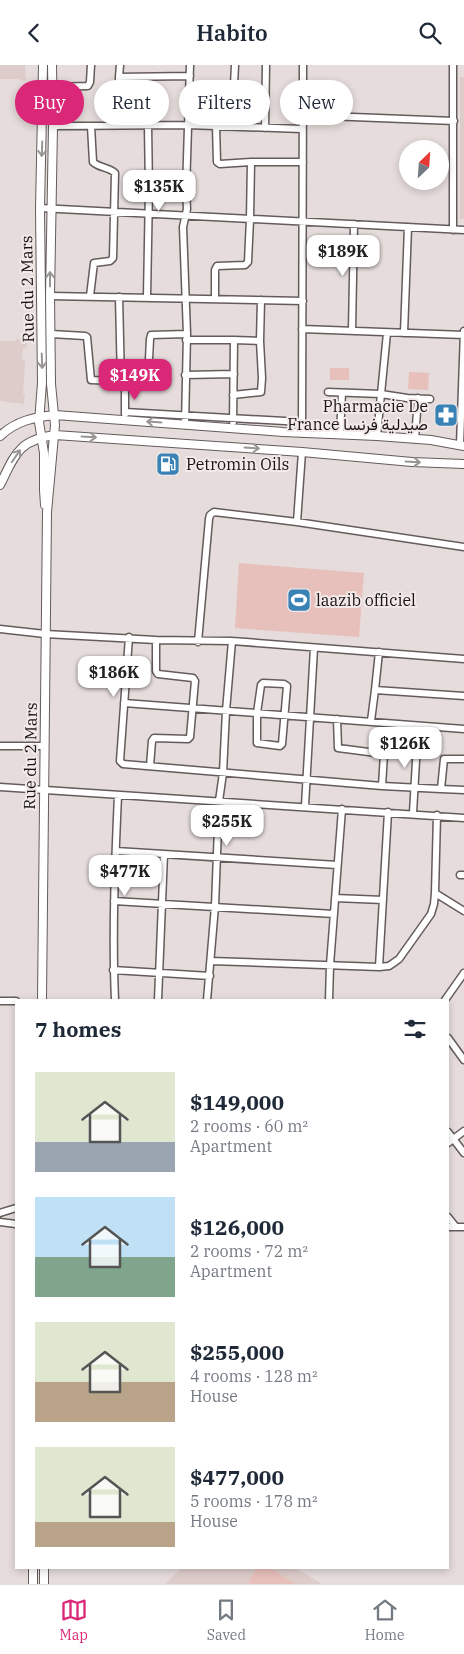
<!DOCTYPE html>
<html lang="en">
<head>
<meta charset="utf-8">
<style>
  body { margin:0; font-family:"IBM Plex Serif",Vazirmatn,serif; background:#f2f2f3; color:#1f2937; height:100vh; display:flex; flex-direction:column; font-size:19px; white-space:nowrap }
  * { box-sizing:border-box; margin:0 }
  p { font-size:16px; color:#747a83 }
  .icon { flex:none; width:28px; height:28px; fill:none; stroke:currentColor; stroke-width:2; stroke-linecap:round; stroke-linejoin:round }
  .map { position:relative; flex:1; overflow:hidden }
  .drawer { position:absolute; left:15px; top:934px; width:434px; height:570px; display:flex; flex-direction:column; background:#fff; border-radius:0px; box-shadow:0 2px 8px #0003 }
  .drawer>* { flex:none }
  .hud { position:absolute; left:15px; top:15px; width:435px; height:45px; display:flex; gap:10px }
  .needle { width:32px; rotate:25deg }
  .controls { position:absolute; left:399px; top:75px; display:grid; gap:10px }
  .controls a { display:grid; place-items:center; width:50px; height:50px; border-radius:50%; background:#fff; box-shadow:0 2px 8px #0003; font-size:25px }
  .price { position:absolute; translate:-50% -42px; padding:0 11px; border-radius:10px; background:#fff; color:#222; font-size:16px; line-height:32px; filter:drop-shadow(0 1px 2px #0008) }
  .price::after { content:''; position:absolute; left:50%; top:30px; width:15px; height:11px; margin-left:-8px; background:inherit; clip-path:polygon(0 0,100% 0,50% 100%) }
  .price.on { background:#db2777; color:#fff }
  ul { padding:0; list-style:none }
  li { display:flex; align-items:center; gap:15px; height:125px; padding:0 20px }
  li span { display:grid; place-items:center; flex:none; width:140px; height:100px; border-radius:0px; color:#555 }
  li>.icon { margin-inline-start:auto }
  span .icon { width:60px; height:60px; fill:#fffc; stroke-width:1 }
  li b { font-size:21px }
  h2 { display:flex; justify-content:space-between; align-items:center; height:60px; padding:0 20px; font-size:21px }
  .tag { padding:0 18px; border-radius:22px; background:#fff; box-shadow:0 2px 8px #0003; font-size:18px; line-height:45px }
  .tag.on { background:#db2777; color:#fff }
  header { display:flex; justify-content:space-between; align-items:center; height:65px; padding:0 20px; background:#fff; font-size:22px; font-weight:600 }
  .menu { display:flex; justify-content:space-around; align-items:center; height:70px; border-top:1px solid #e0e1e3; background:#fff; font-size:14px; color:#747a83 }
  .menu a { display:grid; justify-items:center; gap:2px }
  .menu .on { color:#db2777 }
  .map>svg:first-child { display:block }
  .built { fill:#ddccca }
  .green { fill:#e7bfbb }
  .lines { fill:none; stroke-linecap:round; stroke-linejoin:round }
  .minor-casing { stroke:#645c5b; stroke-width:9 }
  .tertiary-casing { stroke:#645c5b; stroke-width:10 }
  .minor { stroke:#fff; stroke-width:6 }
  .tertiary { stroke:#fff; stroke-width:8 }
  .oneway { stroke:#979695 }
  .labels { text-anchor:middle; stroke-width:4; stroke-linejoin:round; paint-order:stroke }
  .street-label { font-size:16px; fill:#181514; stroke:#f2e9e8 }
  .poi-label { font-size:16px; fill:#181514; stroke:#f2e9e8; text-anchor:start }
</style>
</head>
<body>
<header><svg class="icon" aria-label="back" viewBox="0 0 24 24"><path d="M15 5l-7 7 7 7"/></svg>Habito<svg class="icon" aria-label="search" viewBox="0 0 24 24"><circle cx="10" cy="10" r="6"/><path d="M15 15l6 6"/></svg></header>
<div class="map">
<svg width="464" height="1519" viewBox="0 0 464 1519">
  <rect width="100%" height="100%" fill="#e5dcdb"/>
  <!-- built -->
  <path class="built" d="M0 0H25L26 16 19 15V14H0Z
    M460 12H464V154H460Z
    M16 274 27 275V282L23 283 22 295 25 296 23 329 25 330 24 339 0 336V276H16Z
    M182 1502 295 1503 322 1519H165Z"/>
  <!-- green -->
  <path class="green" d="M330 303H349V315H330Z
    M409 307 429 308 428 325 408 324Z
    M239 498 364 508 359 572 235 563Z
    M270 1503 296 1519H251L248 1517 257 1503Z"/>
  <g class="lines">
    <!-- minor casing -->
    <g class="minor-casing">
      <path id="minor" d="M453 0V165
        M119 12 120 0
        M52 22 88 21 90 17 91 0
        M189 25 232 22 234 20 235 0
        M302 50 454 56
        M119 60V12L190 11
        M53 61 188 60 302 64
        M265 63 266 0
        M251 97H303
        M40 143 464 165
        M50 231 303 236
        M90 231 94 198 110 196 113 193 115 108C109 102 99 103 93 97L91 61
        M119 232 121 317
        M147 232 149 125 148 61
        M215 234V205L217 201 245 200 248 197 250 154 251 97 220 99 217 97 216 61
        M302 264 464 270
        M352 266 354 159
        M404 268 408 162
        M51 269 85 271 87 272 91 315 145 317 148 314 150 274 151 270 187 269
        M186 275H234
        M185 310 234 309
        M328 327 381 329 387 268
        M233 330 261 327 262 313 260 276
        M125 347 302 357
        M125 349V317
        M233 357 234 275 260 276 261 235
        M185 360 187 269 183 162 187 144 186 125 190 0
        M302 368 303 0
        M340 369 342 328
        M377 371 381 329 407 333 430 334
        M415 374 418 333
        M460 380 464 266
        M297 457 302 387
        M0 564 45 569 156 575 232 576 464 594
        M129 572 120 696 123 699 382 721 441 724 444 694H464
        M198 577 209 454 210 450 214 447 297 457 464 482
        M263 618 284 619 287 621 282 679 280 681 257 678V648L261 620Z
        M375 625 379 587
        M124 638 464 664
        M337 654 338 683 384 689 382 721
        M371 656 375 625 464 631
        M0 681H44
        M150 701 152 676 154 673 188 674 190 672 195 616 193 613 158 609 156 606V575
        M0 722 464 753
        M441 724 464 725
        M305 741 314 583
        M413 748 418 661
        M437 750 435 828 464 846
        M116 786 337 800
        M460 810H464
        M335 833 383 835
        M114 836 334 849
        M211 896 379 902 389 901 399 894 431 849 434 839 435 828
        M379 902 388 747
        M113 905 210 911
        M115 935C112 867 115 798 118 730
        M158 935 164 789
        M207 935 215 841 219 736 223 708 226 646 232 576
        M329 935 330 900 342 744
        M445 935 464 908
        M0 936H16
        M448 973 464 995
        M448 1067 464 1088
        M448 1078 464 1066
        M0 1148 16 1143
        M448 1152 456 1162
        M0 1157 16 1159
        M448 1162H464"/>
    </g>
    <!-- tertiary casing -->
    <g class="tertiary-casing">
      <path id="tertiary" d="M43 0 40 143 42 318 39 357 44 388V425L45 440
        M0 371C16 356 34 352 55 350L283 367 377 371 431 375 464 381
        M0 420C15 390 18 375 55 370L302 387 412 397 464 399
        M42 935 47 447 55 360 51 319 50 231 53 61 52 0
        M33 1519V1502
        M44 1519V1502"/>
    </g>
    <!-- minor -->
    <use href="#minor" class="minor"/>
    <!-- tertiary -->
    <use href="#tertiary" class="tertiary"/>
  </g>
  <!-- one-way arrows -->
  <defs><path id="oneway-shaft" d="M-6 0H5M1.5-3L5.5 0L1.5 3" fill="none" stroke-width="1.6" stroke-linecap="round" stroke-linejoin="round" transform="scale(1.25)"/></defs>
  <g class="oneway">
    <use href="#oneway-shaft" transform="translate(42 84) rotate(92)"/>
    <use href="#oneway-shaft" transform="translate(50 214) rotate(-90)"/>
    <use href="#oneway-shaft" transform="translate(42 296) rotate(88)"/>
    <use href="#oneway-shaft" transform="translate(154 357) rotate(-176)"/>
    <use href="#oneway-shaft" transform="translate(89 372) rotate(3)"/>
    <use href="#oneway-shaft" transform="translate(252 383) rotate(4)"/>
    <use href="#oneway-shaft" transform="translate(16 391) rotate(-56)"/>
    <use href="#oneway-shaft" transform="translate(413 397) rotate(3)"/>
  </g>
  <!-- icons -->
  <defs>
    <g id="pharmacy-square" transform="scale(1.25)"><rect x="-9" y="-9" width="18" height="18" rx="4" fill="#3982b6" stroke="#f2e9e8"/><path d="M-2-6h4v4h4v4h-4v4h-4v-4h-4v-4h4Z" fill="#fff"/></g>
    <g id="fuel-square" transform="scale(1.25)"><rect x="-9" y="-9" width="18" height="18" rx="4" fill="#3982b6" stroke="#f2e9e8"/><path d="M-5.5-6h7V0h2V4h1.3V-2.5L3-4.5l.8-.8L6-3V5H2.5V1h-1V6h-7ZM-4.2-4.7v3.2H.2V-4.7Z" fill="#fff"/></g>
    <g id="stadium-square" transform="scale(1.25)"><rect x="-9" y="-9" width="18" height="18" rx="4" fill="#3982b6" stroke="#f2e9e8"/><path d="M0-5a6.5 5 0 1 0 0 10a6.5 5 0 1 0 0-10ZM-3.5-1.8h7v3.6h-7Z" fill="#fff"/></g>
  </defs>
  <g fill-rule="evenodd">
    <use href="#pharmacy-square" x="446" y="350"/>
    <use href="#fuel-square" x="168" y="399"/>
    <use href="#stadium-square" x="299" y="535"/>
  </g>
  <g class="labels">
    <!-- street labels -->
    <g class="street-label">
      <text transform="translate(27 224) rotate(-91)" y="6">Rue du 2 Mars</text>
      <text transform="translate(30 691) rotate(-89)" y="6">Rue du 2 Mars</text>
    </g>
    <!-- poi labels -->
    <g class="poi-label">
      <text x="428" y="347" text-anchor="end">Pharmacie De<tspan x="428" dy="18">France صيدلية فرنسا</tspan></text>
      <text x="186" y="405">Petromin Oils</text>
      <text x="316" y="541">laazib officiel</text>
    </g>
  </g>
</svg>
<div class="controls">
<a><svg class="needle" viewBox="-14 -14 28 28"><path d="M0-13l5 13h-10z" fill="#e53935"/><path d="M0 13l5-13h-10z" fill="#747a83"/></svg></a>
</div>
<b class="price" style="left:159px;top:147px">$135K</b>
<b class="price" style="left:343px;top:212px">$189K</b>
<b class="price on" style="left:135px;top:336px">$149K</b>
<b class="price" style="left:114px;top:633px">$186K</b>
<b class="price" style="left:405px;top:704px">$126K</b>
<b class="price" style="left:227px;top:782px">$255K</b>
<b class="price" style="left:125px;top:832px">$477K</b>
<div class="hud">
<a class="tag on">Buy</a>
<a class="tag">Rent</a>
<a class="tag">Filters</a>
<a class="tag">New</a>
</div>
<section class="drawer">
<h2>7 homes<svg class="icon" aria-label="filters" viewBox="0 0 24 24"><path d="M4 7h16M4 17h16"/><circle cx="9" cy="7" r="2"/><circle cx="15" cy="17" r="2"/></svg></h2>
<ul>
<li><span style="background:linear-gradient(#dfe7d0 70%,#9aa5b1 0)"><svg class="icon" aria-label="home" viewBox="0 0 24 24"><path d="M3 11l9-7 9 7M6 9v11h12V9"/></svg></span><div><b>$149,000</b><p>2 rooms · 60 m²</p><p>Apartment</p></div></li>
<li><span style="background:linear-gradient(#bfe0f5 60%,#7fa58c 0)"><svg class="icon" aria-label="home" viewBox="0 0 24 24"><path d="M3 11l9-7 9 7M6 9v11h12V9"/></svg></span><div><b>$126,000</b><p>2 rooms · 72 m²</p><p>Apartment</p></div></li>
<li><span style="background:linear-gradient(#dfe7d0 60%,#b9a48a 0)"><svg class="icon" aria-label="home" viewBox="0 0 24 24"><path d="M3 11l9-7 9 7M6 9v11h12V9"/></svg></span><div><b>$255,000</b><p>4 rooms · 128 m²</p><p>House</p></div></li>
<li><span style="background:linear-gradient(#dfe7d0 75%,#b9a48a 0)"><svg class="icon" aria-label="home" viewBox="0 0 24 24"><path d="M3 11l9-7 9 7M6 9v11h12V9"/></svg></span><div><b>$477,000</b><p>5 rooms · 178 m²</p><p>House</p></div></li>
</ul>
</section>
</div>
<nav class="menu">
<a class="on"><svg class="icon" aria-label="map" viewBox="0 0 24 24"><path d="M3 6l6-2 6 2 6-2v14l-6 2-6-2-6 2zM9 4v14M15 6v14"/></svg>Map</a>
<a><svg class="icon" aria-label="saved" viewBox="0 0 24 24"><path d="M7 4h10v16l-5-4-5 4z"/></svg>Saved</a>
<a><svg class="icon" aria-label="home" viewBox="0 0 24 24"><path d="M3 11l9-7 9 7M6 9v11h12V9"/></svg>Home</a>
</nav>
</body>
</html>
